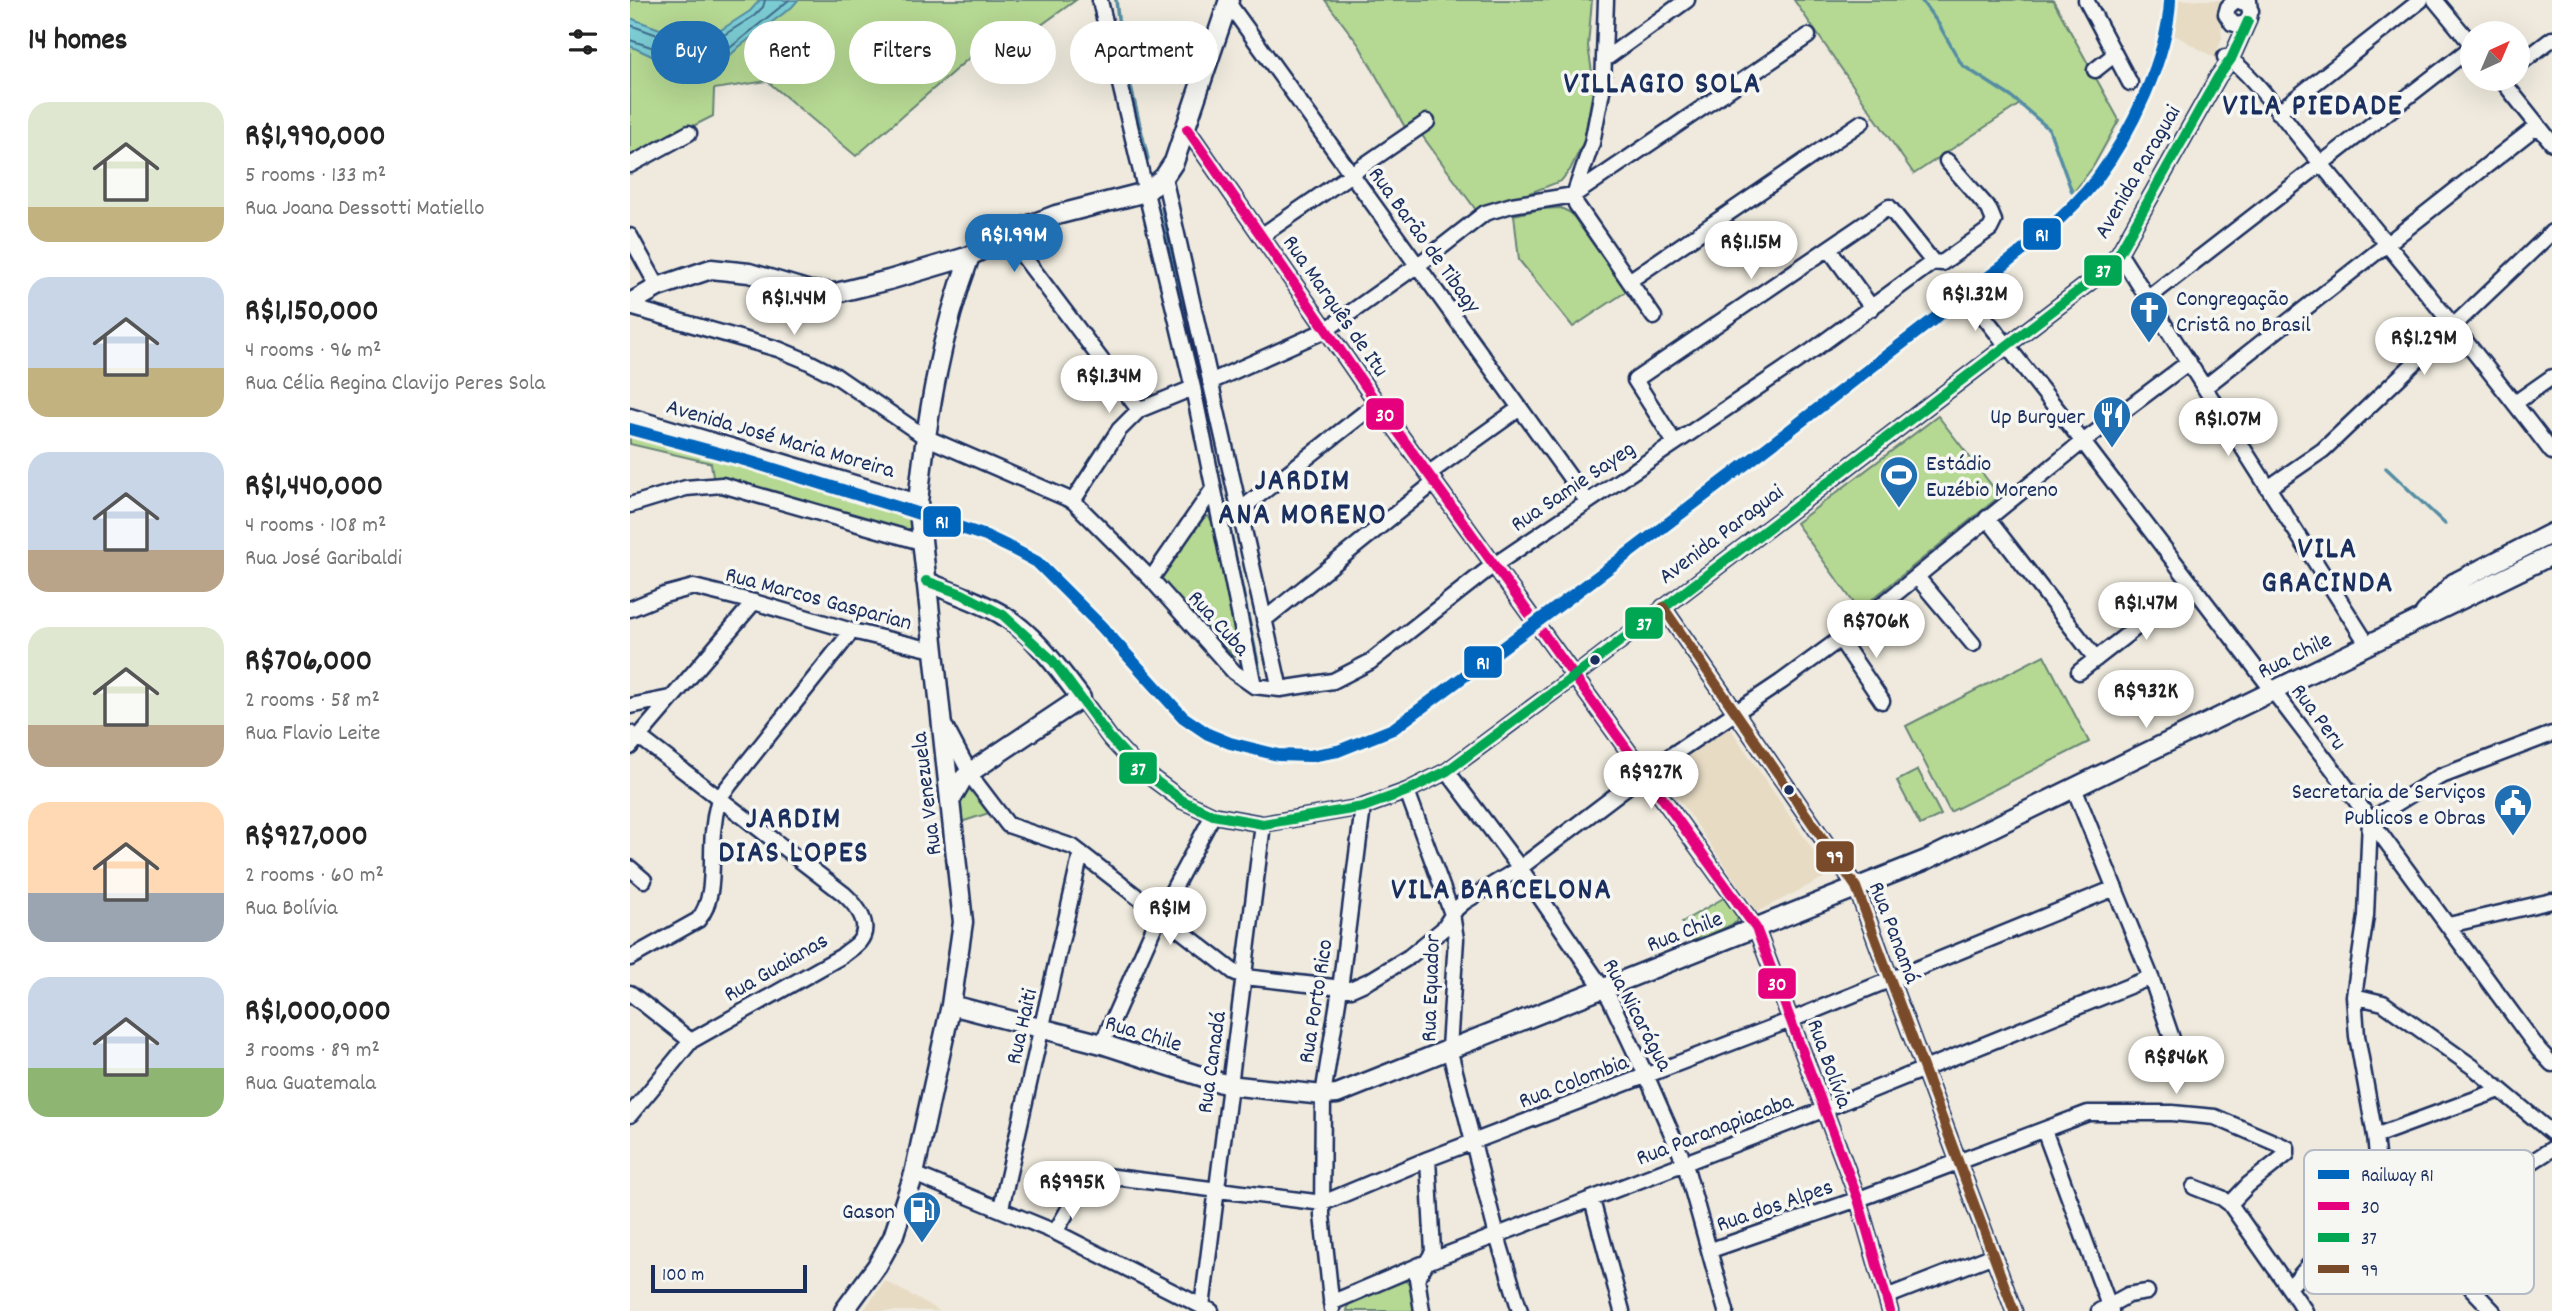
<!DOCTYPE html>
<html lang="en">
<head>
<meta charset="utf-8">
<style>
  body { margin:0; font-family:Dekko,sans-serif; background:#f6f6f6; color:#222; height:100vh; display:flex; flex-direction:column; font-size:26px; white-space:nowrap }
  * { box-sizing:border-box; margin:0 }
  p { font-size:23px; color:#767676 }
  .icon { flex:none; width:38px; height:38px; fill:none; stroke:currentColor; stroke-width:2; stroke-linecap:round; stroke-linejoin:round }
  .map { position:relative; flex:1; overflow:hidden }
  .details { display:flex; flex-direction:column; background:#fff; width:630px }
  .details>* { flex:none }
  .banner { position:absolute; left:21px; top:21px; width:665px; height:63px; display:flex; gap:14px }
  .needle { width:46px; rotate:44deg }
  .fabs { position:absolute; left:1830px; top:21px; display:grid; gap:14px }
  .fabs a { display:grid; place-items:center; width:70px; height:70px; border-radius:50%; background:#fff; box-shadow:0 7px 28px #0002; font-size:35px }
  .scale { position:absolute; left:21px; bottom:18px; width:156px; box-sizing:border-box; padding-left:7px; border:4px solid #1b2f5e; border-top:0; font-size:19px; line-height:24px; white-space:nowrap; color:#1b2f5e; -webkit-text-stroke:5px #f6f6f2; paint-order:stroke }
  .price { position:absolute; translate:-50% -60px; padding:0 16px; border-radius:24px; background:#fff; color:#222; font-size:23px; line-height:46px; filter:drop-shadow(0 2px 4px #0008) }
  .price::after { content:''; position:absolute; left:50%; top:42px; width:21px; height:16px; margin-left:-10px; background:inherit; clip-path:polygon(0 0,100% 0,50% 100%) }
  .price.selected { background:#1f6fb2; color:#fff }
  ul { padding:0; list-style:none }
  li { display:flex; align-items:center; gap:21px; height:175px; padding:0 28px }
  li span { display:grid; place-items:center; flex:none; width:196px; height:140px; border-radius:21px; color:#555 }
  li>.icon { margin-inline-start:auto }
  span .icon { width:84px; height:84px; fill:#fffc; stroke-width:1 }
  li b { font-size:30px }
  h2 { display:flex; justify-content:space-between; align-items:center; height:84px; padding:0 28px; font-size:30px }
  .pill { padding:0 24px; border-radius:32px; background:#fff; box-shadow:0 7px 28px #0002; font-size:24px; line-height:63px }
  .pill.selected { background:#1f6fb2; color:#fff }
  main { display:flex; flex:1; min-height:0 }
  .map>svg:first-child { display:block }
  .built { fill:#e7dbc4 }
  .green { fill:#b5d892; stroke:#688478; stroke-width:2 }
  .water { fill:#7bccd3; stroke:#558da4; stroke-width:2 }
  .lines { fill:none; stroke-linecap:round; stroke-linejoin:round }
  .shore { stroke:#416e8d; stroke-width:2 }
  .stream { stroke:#558da4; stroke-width:3.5 }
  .minor-casing { stroke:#1b2f5e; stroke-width:19 }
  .major-casing { stroke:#1b2f5e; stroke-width:23 }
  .minor { stroke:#f6f6f2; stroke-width:14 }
  .major { stroke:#f6f6f2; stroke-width:18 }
  .bus-1-casing { stroke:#f6f6f2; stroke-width:16 }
  .bus-2-casing { stroke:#f6f6f2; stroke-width:16 }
  .bus-3-casing { stroke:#f6f6f2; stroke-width:16 }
  .bus-1 { stroke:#e5007d; stroke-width:10 }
  .bus-2 { stroke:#00a651; stroke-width:10 }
  .bus-3 { stroke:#7a4b2a; stroke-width:10 }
  .rail-1-casing { stroke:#f6f6f2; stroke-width:18 }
  .rail-1 { stroke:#0065bd; stroke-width:12 }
  .bus-dot { fill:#1b2f5e; stroke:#f6f6f2; stroke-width:2.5 }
  .labels { text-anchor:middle; stroke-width:7; stroke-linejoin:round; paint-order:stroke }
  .street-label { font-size:23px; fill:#1b2f5e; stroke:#f6f6f2 }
  .poi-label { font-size:23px; fill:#1b2f5e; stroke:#f6f6f2; text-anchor:end }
  .district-label { font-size:30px; font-weight:bold; letter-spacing:2px; fill:#1b2f5e; stroke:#f6f6f2 }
  .key { fill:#f6f6f2; stroke:#b4bac6; stroke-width:2 }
  .key-label { font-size:19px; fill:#1b2f5e }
  .line-badge { stroke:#f6f6f2; stroke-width:2.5 }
  .badge-label { font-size:19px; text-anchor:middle; font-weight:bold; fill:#fff }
</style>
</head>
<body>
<main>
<section class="details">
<h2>14 homes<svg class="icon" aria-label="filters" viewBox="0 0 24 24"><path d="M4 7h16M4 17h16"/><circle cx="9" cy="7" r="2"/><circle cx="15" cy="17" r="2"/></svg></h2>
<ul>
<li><span style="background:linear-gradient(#dfe7d0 75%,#c2b280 0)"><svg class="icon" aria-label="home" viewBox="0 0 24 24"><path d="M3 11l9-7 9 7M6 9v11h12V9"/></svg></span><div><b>R$1,990,000</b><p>5 rooms · 133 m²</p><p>Rua Joana Dessotti Matiello</p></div></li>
<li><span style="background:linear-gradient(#c9d6e8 65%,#c2b280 0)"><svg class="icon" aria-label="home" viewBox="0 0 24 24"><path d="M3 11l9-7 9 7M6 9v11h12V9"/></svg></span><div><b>R$1,150,000</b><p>4 rooms · 96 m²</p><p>Rua Célia Regina Clavijo Peres Sola</p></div></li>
<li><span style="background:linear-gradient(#c9d6e8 70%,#b9a48a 0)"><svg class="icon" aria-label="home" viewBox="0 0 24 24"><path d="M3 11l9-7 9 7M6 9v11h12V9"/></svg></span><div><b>R$1,440,000</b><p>4 rooms · 108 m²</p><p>Rua José Garibaldi</p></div></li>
<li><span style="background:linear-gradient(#dfe7d0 70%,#b9a48a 0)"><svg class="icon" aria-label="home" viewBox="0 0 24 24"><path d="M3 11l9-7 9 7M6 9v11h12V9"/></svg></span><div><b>R$706,000</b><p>2 rooms · 58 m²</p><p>Rua Flavio Leite</p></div></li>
<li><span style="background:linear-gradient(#ffd9b3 65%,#9aa5b1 0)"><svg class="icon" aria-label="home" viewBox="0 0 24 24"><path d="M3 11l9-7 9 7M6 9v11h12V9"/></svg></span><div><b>R$927,000</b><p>2 rooms · 60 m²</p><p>Rua Bolívia</p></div></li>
<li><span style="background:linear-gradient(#c9d6e8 65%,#8fb573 0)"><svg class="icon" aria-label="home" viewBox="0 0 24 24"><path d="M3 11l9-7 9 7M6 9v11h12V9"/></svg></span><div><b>R$1,000,000</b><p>3 rooms · 89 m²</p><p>Rua Guatemala</p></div></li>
</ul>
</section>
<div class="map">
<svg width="1922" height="1311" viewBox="0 0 1922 1311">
  <rect width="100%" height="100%" fill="#efeadd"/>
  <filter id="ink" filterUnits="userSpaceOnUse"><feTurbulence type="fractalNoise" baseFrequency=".0143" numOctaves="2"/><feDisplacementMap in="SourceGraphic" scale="14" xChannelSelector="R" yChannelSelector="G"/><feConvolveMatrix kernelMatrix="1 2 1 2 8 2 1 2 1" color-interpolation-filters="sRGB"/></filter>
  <g filter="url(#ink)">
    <!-- built -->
    <path class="built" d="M1544 0H1589L1592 38 1585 58 1541 33Z
      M1095 727 1100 728 1198 872 1197 876 1127 912 1031 773Z
      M255 1281 310 1311H233Z"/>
    <!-- green -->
    <path class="green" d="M0 0H446L407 28 353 46 226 156 137 81 84 89 83 116 0 158Z
      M695 0H962L958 46 964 85 954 141 940 170 931 181 860 208 846 210 791 134 803 124 797 114 776 129 729 45Z
      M1164 0H1423L1489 120 1463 167 1443 193 1419 129 1390 104 1284 174Z
      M931 208 941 213 997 291 943 327 889 260 884 215 911 209Z
      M1308 416 1370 496 1229 610 1166 523Z
      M0 435 284 516 283 527 275 531 107 481 83 477 81 463 0 444Z
      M578 516 583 522 609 656 604 657 532 582 531 577 574 518Z
      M1414 655 1459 742 1320 812 1276 726Z
      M1288 770 1311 815 1290 825 1267 781Z
      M341 788 359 813 328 823 329 793Z
      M1097 896 1108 914 1107 922 1064 943 1052 922Z
      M775 1281 785 1287 789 1311H717L719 1301 723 1298Z"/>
    <!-- water -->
    <path class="water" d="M130 0H168L162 7 110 46 93 62 53 65 24 57 0 46V18L46 35 77 39 120 11Z"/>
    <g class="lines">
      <!-- shore -->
      <path class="shore" d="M0 25 44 41 78 45 124 16 133 7 135 0
        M0 40 54 58 90 56 159 0"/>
      <!-- stream -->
      <path class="stream" d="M486 0 491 45 518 159
        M1291 0 1308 23 1332 65 1383 98 1419 129 1442 192
        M532 208 630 672
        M1756 468 1815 524"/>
      <!-- minor casing -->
      <g class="minor-casing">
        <path id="minor" d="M976 0 973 86 962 143 944 195 946 204 1024 317
          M1456 0 1500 83
          M1619 0C1619 9 1623 16 1615 23L1608 25 1602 23 1596 14 1598 7 1606 0 1617 4 1621 11
          M470 1 563 388 624 686
          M599 4 957 501
          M1595 57C1614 63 1659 125 1674 143 1758 245 1842 347 1922 452
          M975 59 1057 0
          M1888 65 1922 39
          M1465 70 1484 55
          M1871 79 1922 143
          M1648 112 1791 0
          M557 129 747 403 1126 928 1228 1199 1260 1311
          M0 165 59 133
          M534 177 650 689
          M0 236 28 287
          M378 236 509 410
          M631 236 797 122
          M1199 249 1242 308
          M1489 253 1738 645
          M999 281 1232 122
          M1518 298 1843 46 1805 0
          M1340 299 1453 442 1708 776 1909 1050 1922 1064
          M0 307 148 349 177 361 206 376 295 437 443 501 521 579 604 672 624 686 650 689 703 681 740 662 857 570 1183 350 1303 262 1312 263 1360 229 1364 221 1359 209 1317 161
          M580 382 696 330 796 259 855 213 882 205 944 195 1178 36
          M1575 387 1907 126
          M1885 403 1922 377
          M0 416 288 502
          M1045 443 1005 380 1259 207 1303 262
          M798 474 890 408
          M1638 488 1693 450 1922 232
          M443 501 489 430 509 410 563 388
          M0 505 56 488 92 485 291 542
          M610 510 747 403
          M1357 518 1466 659
          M1287 577 1343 644
          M521 579 583 489
          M1033 607 1226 887 1384 1311
          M0 609 34 595 64 587 124 602 222 631 303 650
          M634 620 805 482
          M1210 639 1252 701
          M1449 672 1562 584
          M451 698 480 738 507 767 553 801 583 815 633 824 733 807 777 791 817 771 934 684 1468 276 1489 253 1588 77 1601 59 1618 21
          M0 706 40 698
          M316 728 343 779 378 825 443 847 604 972 615 977 721 989 741 980 779 957 813 929 826 909 834 902 890 868 1015 773 1151 682 1210 639 1446 447 1559 362
          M0 733 16 742 214 894C226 905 243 925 229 942 225 947 217 951 212 956L61 1041 0 1115
          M0 747 124 602
          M817 771 890 868 980 999 1020 1084 1055 1164 1096 1311
          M1444 788 1522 980 1548 1056
          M777 791 822 914 826 939 819 1048 867 1236 890 1311
          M0 868 14 880
          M1819 925 1922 901
          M0 958 68 920C87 898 80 859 83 832 84 820 86 809 89 798L222 631
          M0 993 61 1041
          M1724 996 1753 1003 1843 1067 1922 1133
          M472 1044 529 916 583 815
          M1414 1130 1481 1311
          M1745 1136 1870 1090
          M284 1174 425 1232 581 1311
          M1564 1187 1592 1198 1600 1204 1675 1311
          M962 1200 992 1311
          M371 1208 451 853
          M1799 1228 1922 1149
          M1709 1231 1757 1279
          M425 1232C439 1211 450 1180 476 1176L693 1203 798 1159 1161 1020 1485 888
          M1081 1250 1237 1196 1458 1113H1542L1585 1117 1657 1148V1154L1618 1185 1600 1204
          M1659 1288 1709 1231 1749 1174
          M1256 1297 1364 1255
          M701 1303 797 1262 1193 1110 1514 980H1522
          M572 1307 633 824
          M702 1309 692 1215 693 1095 710 989 733 807
          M792 1311 787 1278 803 1252 798 1159
          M1469 1311 1498 1295 1517 1292
          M1863 1311 1842 1289 1799 1228 1749 1174 1745 1136 1727 1036 1724 996 1736 916 1740 820 1809 777 1922 734"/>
      </g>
      <!-- major casing -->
      <g class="major-casing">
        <path id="major" d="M0 303 28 287 81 269 119 273 180 291 206 293 259 280 340 256 397 226 426 215 516 192 534 177 544 162 599 0
          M296 581C321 593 347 600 371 614 404 634 428 668 451 698L339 773 332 780 320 801
          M1795 613 1824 583 1922 533
          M321 1005 472 1044 598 1085 693 1095 707 1094 1296 860 1922 555
          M214 1311 247 1266 263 1237 284 1174 321 1005 333 922 288 502C297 417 310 336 340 256"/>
      </g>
      <!-- minor -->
      <use href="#minor" class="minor"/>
      <!-- major -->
      <use href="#major" class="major"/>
      <!-- bus-1 casing -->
      <g class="bus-1-casing">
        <path id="bus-1" d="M557 129 747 403 1126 928 1228 1199 1260 1311"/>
      </g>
      <!-- bus-2 casing -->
      <g class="bus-2-casing">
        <path id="bus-2" d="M296 581 332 594 373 615 423 661 480 738 507 767 553 801 583 815 633 824 733 807 777 791 817 771 934 684 1468 276 1489 253 1588 77 1601 59 1618 21"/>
      </g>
      <!-- bus-3 casing -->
      <g class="bus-3-casing">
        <path id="bus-3" d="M1033 607 1226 887 1384 1311"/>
      </g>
      <!-- bus-1 -->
      <use href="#bus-1" class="bus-1"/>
      <!-- bus-2 -->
      <use href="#bus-2" class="bus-2"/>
      <!-- bus-3 -->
      <use href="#bus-3" class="bus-3"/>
      <!-- rail-1 casing -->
      <g class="rail-1-casing">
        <path id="rail-1" d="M0 429 118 461 277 510 356 536 381 548 407 562 471 626 553 717 578 734 600 743 648 755 680 756 708 751 763 729C923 611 1082 491 1239 369 1278 339 1317 309 1356 279 1395 249 1435 219 1466 180 1500 135 1538 57 1540 0"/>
      </g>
      <!-- rail-1 -->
      <use href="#rail-1" class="rail-1"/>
    </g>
  </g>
  <!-- icons -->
  <defs>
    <g id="church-pin" transform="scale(2.0125)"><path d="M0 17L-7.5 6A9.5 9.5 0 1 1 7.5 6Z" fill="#1f6fb2" stroke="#f6f6f2"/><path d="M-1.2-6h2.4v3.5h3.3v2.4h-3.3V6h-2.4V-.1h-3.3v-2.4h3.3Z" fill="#fff"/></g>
    <g id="restaurant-pin" transform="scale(2.0125)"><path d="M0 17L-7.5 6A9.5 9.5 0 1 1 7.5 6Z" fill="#1f6fb2" stroke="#f6f6f2"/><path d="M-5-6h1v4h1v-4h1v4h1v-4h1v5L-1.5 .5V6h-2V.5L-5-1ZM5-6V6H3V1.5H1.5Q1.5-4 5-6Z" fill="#fff"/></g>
    <g id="stadium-pin" transform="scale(2.0125)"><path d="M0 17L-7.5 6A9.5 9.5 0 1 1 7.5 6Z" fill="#1f6fb2" stroke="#f6f6f2"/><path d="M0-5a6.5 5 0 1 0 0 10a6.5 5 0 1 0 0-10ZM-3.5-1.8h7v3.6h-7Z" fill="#fff"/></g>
    <g id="civic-pin" transform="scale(2.0125)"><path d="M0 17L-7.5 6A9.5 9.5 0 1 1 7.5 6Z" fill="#1f6fb2" stroke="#f6f6f2"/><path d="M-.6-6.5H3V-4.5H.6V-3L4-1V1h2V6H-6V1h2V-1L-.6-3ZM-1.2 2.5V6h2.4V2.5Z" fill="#fff"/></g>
    <g id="fuel-pin" transform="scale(2.0125)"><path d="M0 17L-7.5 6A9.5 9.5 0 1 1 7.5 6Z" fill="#1f6fb2" stroke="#f6f6f2"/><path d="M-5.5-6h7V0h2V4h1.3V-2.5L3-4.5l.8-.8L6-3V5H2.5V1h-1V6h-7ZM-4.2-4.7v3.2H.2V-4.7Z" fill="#fff"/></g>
  </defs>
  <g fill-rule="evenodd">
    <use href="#church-pin" x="1519" y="310"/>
    <use href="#restaurant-pin" x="1482" y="415"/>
    <use href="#stadium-pin" x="1269" y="475"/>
    <use href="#civic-pin" x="1883" y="803"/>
    <use href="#fuel-pin" x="292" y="1210"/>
  </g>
  <!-- markers -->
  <g class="bus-dot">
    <circle cx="965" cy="660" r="6"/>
    <circle cx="1159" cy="790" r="6"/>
  </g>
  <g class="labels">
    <!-- street labels -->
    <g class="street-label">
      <text transform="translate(1506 171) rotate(-60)" y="8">Avenida Paraguai</text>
      <text transform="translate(796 239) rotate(54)" y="8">Rua Barão de Tibagy</text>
      <text transform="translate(707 305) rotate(55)" y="8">Rua Marquês de Itu</text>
      <text transform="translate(151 437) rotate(16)" y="8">Avenida José Maria Moreira</text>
      <text transform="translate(942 485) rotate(-34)" y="8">Rua Samie Sayeg</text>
      <text transform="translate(1090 533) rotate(-37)" y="8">Avenida Paraguai</text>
      <text transform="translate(189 597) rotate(15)" y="8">Rua Marcos Gasparian</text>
      <text transform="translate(590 622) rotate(48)" y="8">Rua Cuba</text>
      <text transform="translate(1664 654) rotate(-26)" y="8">Rua Chile</text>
      <text transform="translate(1690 716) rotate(53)" y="8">Rua Peru</text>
      <text transform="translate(295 794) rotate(-97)" y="8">Rua Venezuela</text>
      <text transform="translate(1054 930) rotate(-21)" y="8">Rua Chile</text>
      <text transform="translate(1266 932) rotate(69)" y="8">Rua Panamá</text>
      <text transform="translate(145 966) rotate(-30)" y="8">Rua Guaianas</text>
      <text transform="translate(799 988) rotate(-88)" y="8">Rua Equador</text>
      <text transform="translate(684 1001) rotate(-81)" y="8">Rua Porto Rico</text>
      <text transform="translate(1009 1014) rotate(62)" y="8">Rua Nicarágua</text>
      <text transform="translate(390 1026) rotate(-77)" y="8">Rua Haiti</text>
      <text transform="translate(514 1032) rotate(17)" y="8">Rua Chile</text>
      <text transform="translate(580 1062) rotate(-82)" y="8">Rua Canadá</text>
      <text transform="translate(1201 1063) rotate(70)" y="8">Rua Bolívia</text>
      <text transform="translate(943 1080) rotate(-21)" y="8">Rua Colombia</text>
      <text transform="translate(1084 1128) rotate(-21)" y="8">Rua Paranapiacaba</text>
      <text transform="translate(1144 1204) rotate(-19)" y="8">Rua dos Alpes</text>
    </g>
    <!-- poi labels -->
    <g class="poi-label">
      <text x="1546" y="305" text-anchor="start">Congregação<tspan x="1546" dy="26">Cristâ no Brasil</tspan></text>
      <text x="1455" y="423">Up Burguer</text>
      <text x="1296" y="470" text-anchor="start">Estádio<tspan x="1296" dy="26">Euzébio Moreno</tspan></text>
      <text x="1856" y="798">Secretaria de Serviços<tspan x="1856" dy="26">Publicos e Obras</tspan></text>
      <text x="265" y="1218">Gason</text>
    </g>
    <!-- district labels -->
    <g class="district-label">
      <text x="1033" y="92">VILLAGIO SOLA</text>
      <text x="1683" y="114">VILA PIEDADE</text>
      <text x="673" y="489">JARDIM<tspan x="673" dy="34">ANA MORENO</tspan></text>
      <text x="1698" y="557">VILA<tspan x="1698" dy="34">GRACINDA</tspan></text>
      <text x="164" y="827">JARDIM<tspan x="164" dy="34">DIAS LOPES</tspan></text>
      <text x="872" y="898">VILA BARCELONA</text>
    </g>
  </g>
  <!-- legend -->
  <rect x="1674" y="1150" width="230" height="144" rx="10" class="key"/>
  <rect x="1688" y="1170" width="31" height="9" fill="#0065bd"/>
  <rect x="1688" y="1202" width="31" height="8" fill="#e5007d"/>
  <rect x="1688" y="1233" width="31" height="9" fill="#00a651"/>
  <rect x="1688" y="1265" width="31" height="8" fill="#7a4b2a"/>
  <g class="key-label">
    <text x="1731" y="1181">Railway R1</text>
    <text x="1731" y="1213">30</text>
    <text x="1731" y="1244">37</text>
    <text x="1731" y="1276">99</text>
  </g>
  <g class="line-badge">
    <rect x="1392" y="217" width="40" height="34" rx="7" fill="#0065bd"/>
    <rect x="1453" y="254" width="40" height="33" rx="7" fill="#00a651"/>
    <rect x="735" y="397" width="40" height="34" rx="7" fill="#e5007d"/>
    <rect x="292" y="505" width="40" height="33" rx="7" fill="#0065bd"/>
    <rect x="994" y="606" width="40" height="34" rx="7" fill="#00a651"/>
    <rect x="833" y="645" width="40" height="34" rx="7" fill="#0065bd"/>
    <rect x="488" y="751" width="40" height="34" rx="7" fill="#00a651"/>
    <rect x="1185" y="840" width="40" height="33" rx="7" fill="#7a4b2a"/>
    <rect x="1127" y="967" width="40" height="33" rx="7" fill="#e5007d"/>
  </g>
  <g class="badge-label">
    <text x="1412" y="241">R1</text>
    <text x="1473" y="277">37</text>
    <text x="755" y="421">30</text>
    <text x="312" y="528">R1</text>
    <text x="1014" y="630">37</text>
    <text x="853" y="669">R1</text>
    <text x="508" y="775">37</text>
    <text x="1205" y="863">99</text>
    <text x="1147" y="990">30</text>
  </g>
</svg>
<div class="fabs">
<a><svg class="needle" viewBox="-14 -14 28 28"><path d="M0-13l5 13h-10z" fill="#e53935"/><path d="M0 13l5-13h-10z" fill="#767676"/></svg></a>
</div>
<div class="scale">100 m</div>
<b class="price selected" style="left:384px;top:274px">R$1.99M</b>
<b class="price" style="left:1121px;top:281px">R$1.15M</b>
<b class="price" style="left:1345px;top:333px">R$1.32M</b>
<b class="price" style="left:164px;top:337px">R$1.44M</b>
<b class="price" style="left:1794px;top:377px">R$1.29M</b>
<b class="price" style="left:479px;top:415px">R$1.34M</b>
<b class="price" style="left:1598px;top:458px">R$1.07M</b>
<b class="price" style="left:1516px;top:642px">R$1.47M</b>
<b class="price" style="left:1246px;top:660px">R$706K</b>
<b class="price" style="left:1516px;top:730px">R$932K</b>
<b class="price" style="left:1021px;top:811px">R$927K</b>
<b class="price" style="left:540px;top:947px">R$1M</b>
<b class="price" style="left:1546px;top:1096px">R$846K</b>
<b class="price" style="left:442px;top:1221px">R$995K</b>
<div class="banner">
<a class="pill selected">Buy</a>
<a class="pill">Rent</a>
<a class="pill">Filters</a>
<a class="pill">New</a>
<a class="pill">Apartment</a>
</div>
</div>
</main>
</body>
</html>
